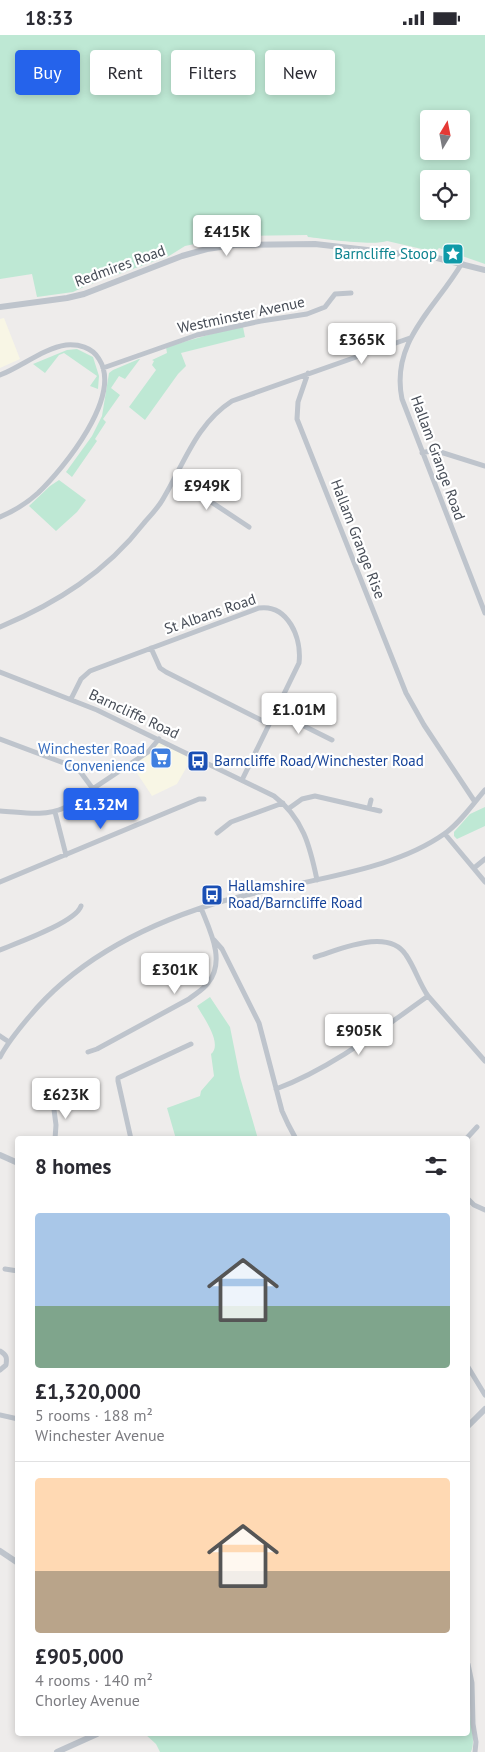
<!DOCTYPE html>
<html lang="en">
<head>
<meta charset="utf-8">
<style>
  body { margin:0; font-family:"PT Sans",sans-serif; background:#f7f7f7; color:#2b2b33; height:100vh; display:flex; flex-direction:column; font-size:19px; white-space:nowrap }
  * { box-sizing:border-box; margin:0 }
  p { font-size:16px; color:#7c7c81 }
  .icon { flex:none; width:28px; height:28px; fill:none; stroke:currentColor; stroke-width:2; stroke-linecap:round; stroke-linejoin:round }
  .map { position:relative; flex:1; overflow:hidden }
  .panel { position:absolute; left:15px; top:1101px; width:455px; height:600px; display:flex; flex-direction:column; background:#fff; border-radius:5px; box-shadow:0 2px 8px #0003 }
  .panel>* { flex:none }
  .guide { position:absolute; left:15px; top:15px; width:455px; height:45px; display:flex; gap:10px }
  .needle { width:32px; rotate:10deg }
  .fabs { position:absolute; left:420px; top:75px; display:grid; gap:10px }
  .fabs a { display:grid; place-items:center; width:50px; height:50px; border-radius:5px; background:#fff; box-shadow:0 2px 8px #0003; font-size:25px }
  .price { position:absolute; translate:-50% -42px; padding:0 11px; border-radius:5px; background:#fff; color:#222; font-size:16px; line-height:32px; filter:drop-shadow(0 1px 2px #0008) }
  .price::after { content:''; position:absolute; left:50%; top:30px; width:15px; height:11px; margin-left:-8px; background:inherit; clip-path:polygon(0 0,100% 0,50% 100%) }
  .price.selected { background:#2563eb; color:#fff }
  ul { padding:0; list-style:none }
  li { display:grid; align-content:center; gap:10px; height:265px; padding:0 20px }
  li+li { border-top:1px solid #e1e1e2 }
  li span { display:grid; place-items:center; height:155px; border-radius:5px; color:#555 }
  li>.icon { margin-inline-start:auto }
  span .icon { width:90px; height:90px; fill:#fffc; stroke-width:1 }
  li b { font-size:21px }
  h2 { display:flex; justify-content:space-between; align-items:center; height:60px; padding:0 20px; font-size:21px }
  .pill { padding:0 18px; border-radius:5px; background:#fff; box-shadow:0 2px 8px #0003; font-size:18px; line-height:45px }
  .pill.selected { background:#2563eb; color:#fff }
  .status { display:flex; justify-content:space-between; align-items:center; height:35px; padding:0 25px; background:#fff; direction:ltr }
  .status svg { height:14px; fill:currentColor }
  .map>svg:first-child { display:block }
  .commercial { fill:#f8f6e5 }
  .green { fill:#bee8d4; fill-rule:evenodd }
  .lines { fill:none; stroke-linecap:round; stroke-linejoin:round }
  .minor { stroke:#bec4cc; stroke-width:5 }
  .tertiary { stroke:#bec4cc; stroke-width:6 }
  .labels { text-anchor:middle; stroke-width:4.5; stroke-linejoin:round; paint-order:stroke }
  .culture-label { font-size:15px; fill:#0d838f; stroke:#fff; text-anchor:end }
  .street-label { font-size:15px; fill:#464c56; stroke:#fff }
  .shop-label { font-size:15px; fill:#366cbe; stroke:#fff; text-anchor:end }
  .transit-label { font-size:15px; fill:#164399; stroke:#fff; text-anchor:start }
</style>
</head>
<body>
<div class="status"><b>18:33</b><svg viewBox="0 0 49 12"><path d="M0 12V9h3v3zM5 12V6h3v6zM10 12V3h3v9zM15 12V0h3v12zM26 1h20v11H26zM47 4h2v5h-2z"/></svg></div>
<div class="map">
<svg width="485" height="1717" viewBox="0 0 485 1717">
  <rect width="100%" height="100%" fill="#eeeceb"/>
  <!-- commercial -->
  <path class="commercial" d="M4 283 20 324 0 333V284Z
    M159 704 193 721 177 749 152 761 131 729Z"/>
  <!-- green -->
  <path class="green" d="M0 0H485V229L439 213 435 217 387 206C374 211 325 204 308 202L307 200 233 201 185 211 169 221 88 250 73 257 37 262 32 239 0 244ZM429 84H461V116H429ZM429 144H461V176H429Z
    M243 292 245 302 181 318 186 331 178 339 145 385 129 372 156 335 152 330 154 326 152 325 167 318 166 312 215 298Z
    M77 314 93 322 99 341 98 354 90 351 97 341 64 318 59 320 45 338 33 329 67 315Z
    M139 324H140L125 344 119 341 111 353 120 360 103 384 106 387 95 404 97 406 72 442 66 437 92 401 102 381 109 338 113 335Z
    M59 445 86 465 77 477 56 496 29 471 50 451Z
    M485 772V791L457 804 454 801V797L470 779Z
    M210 962 230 992 240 1042 258 1104H176L167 1073 200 1061 201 1056 214 1041 211 1019C223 1009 204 983 197 971Z
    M471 1664C467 1681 477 1703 471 1717H160L156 1709 145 1699H468V1666Z"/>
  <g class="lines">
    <!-- minor -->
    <path class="minor" d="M462 228C436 273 390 306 402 364L485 578
      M103 333 197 300 261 286 307 279 325 272 335 259 351 258
      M308 338 298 367 297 384 406 658 424 690 475 767
      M0 340C21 332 44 313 66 310 78 309 92 312 99 324 123 361 64 433 38 458 27 468 14 476 0 482
      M422 418 434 415 485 431
      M175 443 249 492
      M0 592C57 568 106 537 144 488 150 481 158 473 163 464 184 429 196 389 232 366L410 303
      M151 613 160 633 166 637 269 689
      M0 637 97 675 274 761C303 783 310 811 317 845
      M71 664 81 644 90 636 259 573C288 569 302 603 299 628L242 745
      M276 677 332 705
      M0 704 72 731 79 735 93 754
      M369 773 371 765
      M288 774 302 764 315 761 380 776
      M0 776C21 777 44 782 64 773L148 717 159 704
      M55 777 66 820
      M217 798 231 787 283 768
      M445 799 485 847
      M474 833 485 824
      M0 847 199 764H204
      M214 905 222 914 259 988 282 1076 288 1089 296 1104
      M0 915C17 908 76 887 81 871
      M315 922C339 915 388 892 406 920 415 933 419 948 428 961L485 1026
      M0 1001 9 1007
      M88 1017 97 1014 189 964C195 959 203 955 208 948 226 926 210 896 201 873
      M0 1022C8 1007 18 995 29 982 76 925 143 891 213 869 241 860 270 855 298 849 346 838 403 828 444 799 460 788 472 770 485 755
      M276 1054C332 1033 380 995 428 961
      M53 1067 56 1090 55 1104
      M131 1104 118 1046V1043L191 1009
      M466 1104 477 1092
      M468 1164 474 1170 485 1175
      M5 1234 18 1236
      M0 1316C7 1320 7 1323 6 1330L0 1335
      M468 1332 485 1360
      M0 1380 18 1384
      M468 1629 472 1648 473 1689 476 1707 475 1717"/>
    <!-- tertiary -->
    <path class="tertiary" d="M0 272 67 263 84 259 182 221 207 214 234 210 315 209 437 223 485 235
      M0 1120 18 1128
      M468 1391 485 1374
      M0 1516 18 1528
      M57 1717 97 1699"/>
  </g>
  <!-- icons -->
  <defs>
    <g id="sight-square" transform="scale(1.125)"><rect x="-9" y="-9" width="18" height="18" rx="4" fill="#0f9aa8" stroke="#fff"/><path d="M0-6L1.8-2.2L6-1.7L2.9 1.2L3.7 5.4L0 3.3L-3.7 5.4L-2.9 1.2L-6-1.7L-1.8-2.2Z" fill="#fff"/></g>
    <g id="supermarket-square" transform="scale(1.125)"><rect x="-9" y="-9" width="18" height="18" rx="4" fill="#3f7fe0" stroke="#fff"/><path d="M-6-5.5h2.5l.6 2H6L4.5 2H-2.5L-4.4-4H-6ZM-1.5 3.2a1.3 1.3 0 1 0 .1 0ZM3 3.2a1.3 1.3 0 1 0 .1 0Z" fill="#fff"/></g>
    <g id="bus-square" transform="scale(1.125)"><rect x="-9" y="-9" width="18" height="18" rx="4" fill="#1a4fb4" stroke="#fff"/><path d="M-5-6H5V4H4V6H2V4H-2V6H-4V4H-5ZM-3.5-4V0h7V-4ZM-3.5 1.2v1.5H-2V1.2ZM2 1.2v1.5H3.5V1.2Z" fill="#fff"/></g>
  </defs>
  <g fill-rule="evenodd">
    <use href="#sight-square" x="453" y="219"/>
    <use href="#supermarket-square" x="161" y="723"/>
    <use href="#bus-square" x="198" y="726"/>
    <use href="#bus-square" x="212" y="860"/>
  </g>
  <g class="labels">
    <!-- culture labels -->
    <g class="culture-label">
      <text x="437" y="224">Barncliffe Stoop</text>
    </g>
    <!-- street labels -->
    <g class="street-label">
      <text transform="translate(120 231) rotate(-20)" y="5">Redmires Road</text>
      <text transform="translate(241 280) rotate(-12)" y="5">Westminster Avenue</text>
      <text transform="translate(438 423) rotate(70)" y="5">Hallam Grange Road</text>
      <text transform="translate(358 504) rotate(69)" y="5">Hallam Grange Rise</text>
      <text transform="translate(210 579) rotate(-19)" y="5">St Albans Road</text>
      <text transform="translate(134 679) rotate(25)" y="5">Barncliffe Road</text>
    </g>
    <!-- shop labels -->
    <g class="shop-label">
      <text x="145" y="719">Winchester Road<tspan x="145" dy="17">Convenience</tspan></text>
    </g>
    <!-- transit labels -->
    <g class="transit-label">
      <text x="214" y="731">Barncliffe Road/Winchester Road</text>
      <text x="228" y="856">Hallamshire<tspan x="228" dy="17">Road/Barncliffe Road</tspan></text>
    </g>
  </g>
</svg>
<div class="fabs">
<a><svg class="needle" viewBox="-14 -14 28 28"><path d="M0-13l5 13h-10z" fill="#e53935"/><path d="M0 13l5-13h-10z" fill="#7c7c81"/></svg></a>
<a><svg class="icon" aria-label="locate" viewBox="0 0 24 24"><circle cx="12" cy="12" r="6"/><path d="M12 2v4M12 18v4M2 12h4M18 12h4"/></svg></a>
</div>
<b class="price" style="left:227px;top:222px">£415K</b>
<b class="price" style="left:362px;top:330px">£365K</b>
<b class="price" style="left:207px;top:476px">£949K</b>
<b class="price" style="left:299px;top:700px">£1.01M</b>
<b class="price selected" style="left:101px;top:795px">£1.32M</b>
<b class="price" style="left:175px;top:960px">£301K</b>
<b class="price" style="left:359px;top:1021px">£905K</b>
<b class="price" style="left:66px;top:1085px">£623K</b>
<div class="guide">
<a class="pill selected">Buy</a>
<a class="pill">Rent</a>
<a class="pill">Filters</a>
<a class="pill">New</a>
</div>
<section class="panel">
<h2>8 homes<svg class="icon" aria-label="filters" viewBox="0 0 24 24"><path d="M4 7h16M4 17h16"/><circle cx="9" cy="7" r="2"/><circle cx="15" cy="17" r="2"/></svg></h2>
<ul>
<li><span style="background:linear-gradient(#a9c7e8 60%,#7fa58c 0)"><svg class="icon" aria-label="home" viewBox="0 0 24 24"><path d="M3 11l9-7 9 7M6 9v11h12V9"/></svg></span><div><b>£1,320,000</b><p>5 rooms · 188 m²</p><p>Winchester Avenue</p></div></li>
<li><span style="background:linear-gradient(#ffd9b3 60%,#b9a48a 0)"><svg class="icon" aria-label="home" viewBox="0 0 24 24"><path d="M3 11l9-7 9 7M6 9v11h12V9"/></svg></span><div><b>£905,000</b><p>4 rooms · 140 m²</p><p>Chorley Avenue</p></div></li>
</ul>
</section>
</div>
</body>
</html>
